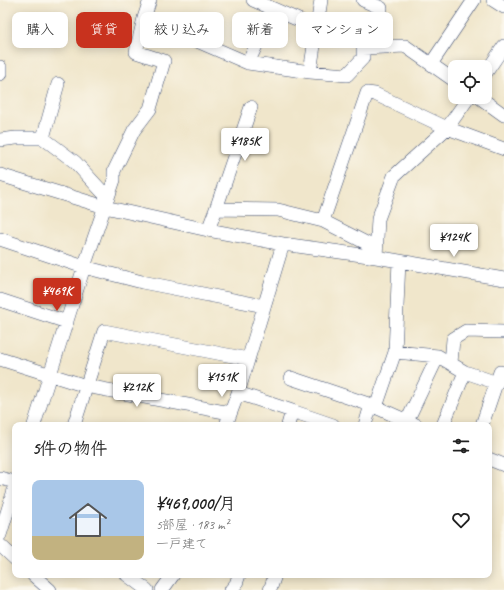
<!DOCTYPE html>
<html lang="ja">
<head>
<meta charset="utf-8">
<style>
  body { margin:0; font-family:Caveat,"Klee One",sans-serif; background:#f6f6f6; color:#222; height:100vh; display:flex; flex-direction:column; font-size:15px; white-space:nowrap }
  * { box-sizing:border-box; margin:0 }
  p { font-size:13px; color:#767676 }
  .icon { flex:none; width:22px; height:22px; fill:none; stroke:currentColor; stroke-width:2; stroke-linecap:round; stroke-linejoin:round }
  .map { position:relative; flex:1; overflow:hidden }
  .drawer { position:absolute; left:12px; top:422px; width:480px; height:156px; display:flex; flex-direction:column; background:#fff; border-radius:8px; box-shadow:0 2px 10px #0003 }
  .drawer>* { flex:none }
  .guide { position:absolute; left:12px; top:12px; width:480px; height:36px; display:flex; gap:8px }
  .buttons { position:absolute; left:448px; top:60px; display:grid; gap:8px }
  .buttons a { display:grid; place-items:center; width:44px; height:44px; border-radius:8px; background:#fff; box-shadow:0 2px 10px #0003; font-size:20px }
  .price { position:absolute; translate:-50% -34px; padding:0 9px; border-radius:4px; background:#fff; color:#222; font-size:13px; line-height:26px; filter:drop-shadow(0 1px 2px #0008) }
  .price::after { content:''; position:absolute; left:50%; top:24px; width:12px; height:9px; margin-left:-6px; background:inherit; clip-path:polygon(0 0,100% 0,50% 100%) }
  .price.active { background:#c8321e; color:#fff }
  ul { padding:0; list-style:none }
  li { display:flex; align-items:center; gap:12px; height:100px; padding:0 20px }
  li span { display:grid; place-items:center; flex:none; width:112px; height:80px; border-radius:8px; color:#555 }
  li>.icon { margin-inline-start:auto }
  span .icon { width:48px; height:48px; fill:#fffc; stroke-width:1 }
  li b { font-size:17px }
  h2 { display:flex; justify-content:space-between; align-items:center; height:48px; padding:0 20px; font-size:17px }
  .tag { padding:0 14px; border-radius:8px; background:#fff; box-shadow:0 2px 10px #0003; font-size:14px; line-height:36px }
  .tag.active { background:#c8321e; color:#fff }
  .map>svg:first-child { display:block }
  .lines { fill:none; stroke-linecap:round; stroke-linejoin:round }
  .street-casing { stroke:#3b4a6e; stroke-width:14 }
  .street { stroke:#fff; stroke-width:13 }
</style>
</head>
<body>
<div class="map">
<svg width="504" height="590" viewBox="0 0 504 590">
  <rect width="100%" height="100%" fill="#fbf7ec"/>
  <filter id="ink" filterUnits="userSpaceOnUse"><feTurbulence type="fractalNoise" baseFrequency=".025" numOctaves="2"/><feDisplacementMap in="SourceGraphic" scale="8" xChannelSelector="R" yChannelSelector="G"/><feConvolveMatrix kernelMatrix="1 2 1 2 8 2 1 2 1" color-interpolation-filters="sRGB"/></filter>
  <filter id="wash" filterUnits="userSpaceOnUse"><feTurbulence type="fractalNoise" baseFrequency=".012" numOctaves="4" result="noise"/><feDisplacementMap in="SourceGraphic" scale="16" xChannelSelector="R" yChannelSelector="G"/><feGaussianBlur stdDeviation="0.9" result="paint"/><feColorMatrix in="noise" values="0 0 0 0 0 0 0 0 0 0 0 0 0 0 0 0 0 1.4 0 .05"/><feComposite in="paint" operator="in"/></filter>
  <g filter="url(#wash)">
    <rect width="100%" height="100%" fill="#f0e6cb"/>
  </g>
  <g filter="url(#ink)">
    <g class="lines">
      <!-- street casing -->
      <g class="street-casing">
        <path id="street" d="M150 0 144 18 248 63 310 72 321 0
          M253 0 317 28
          M363 0 381 8
          M493 0 504 7
          M248 63 273 9
          M431 64 474 0
          M0 67V74
          M310 72 347 75 363 58V48L405 46 455 81
          M485 74 504 46
          M479 97 504 115
          M43 138 58 84
          M0 140 16 138H43L75 162 108 198
          M0 175 105 207 208 230 283 244 376 257 504 279
          M216 209 251 107
          M323 221 367 93 375 94 447 128 504 149
          M208 230 216 209 278 210 323 221 376 248
          M0 239 84 267 142 282 264 306
          M376 257 378 219 394 176 447 128 469 97
          M0 300 67 322
          M395 352 438 356 465 372 497 383
          M0 359 86 386 230 413
          M451 363 453 339 466 331 504 332
          M291 378 371 405 416 425
          M238 393 292 411 288 425
          M376 407 395 352 399 261
          M292 411 333 425
          M407 421 438 356
          M34 425 84 267 114 180V171L134 130 150 109 164 61 136 52 144 18
          M74 425 104 331 248 359
          M226 425 238 393 283 244
          M365 425 371 405
          M443 425 465 372
          M482 425 500 372 504 373
          M489 459 504 465
          M0 478 15 482
          M0 535 15 487
          M0 545 15 559
          M33 575 50 590
          M127 575 147 590
          M162 590 173 575
          M231 590 236 584 239 575
          M270 590 275 575"/>
      </g>
      <!-- street -->
      <use href="#street" class="street"/>
    </g>
  </g>
</svg>
<div class="buttons">
<a><svg class="icon" aria-label="locate" viewBox="0 0 24 24"><circle cx="12" cy="12" r="6"/><path d="M12 2v4M12 18v4M2 12h4M18 12h4"/></svg></a>
</div>
<b class="price" style="left:245px;top:162px">¥185K</b>
<b class="price" style="left:454px;top:258px">¥124K</b>
<b class="price active" style="left:57px;top:312px">¥469K</b>
<b class="price" style="left:222px;top:398px">¥151K</b>
<b class="price" style="left:137px;top:408px">¥212K</b>
<div class="guide">
<a class="tag">購入</a>
<a class="tag active">賃貸</a>
<a class="tag">絞り込み</a>
<a class="tag">新着</a>
<a class="tag">マンション</a>
</div>
<section class="drawer">
<h2>5件の物件<svg class="icon" aria-label="filters" viewBox="0 0 24 24"><path d="M4 7h16M4 17h16"/><circle cx="9" cy="7" r="2"/><circle cx="15" cy="17" r="2"/></svg></h2>
<ul>
<li><span style="background:linear-gradient(#a9c7e8 70%,#c2b280 0)"><svg class="icon" aria-label="home" viewBox="0 0 24 24"><path d="M3 11l9-7 9 7M6 9v11h12V9"/></svg></span><div><b>¥469,000/月</b><p>5部屋 · 183 m²</p><p>一戸建て</p></div><svg class="icon" aria-label="heart" viewBox="0 0 24 24"><path d="M12 20l-8-8c-3-5 5-10 8-4 3-6 11-1 8 4z"/></svg></li>
</ul>
</section>
</div>
</body>
</html>
